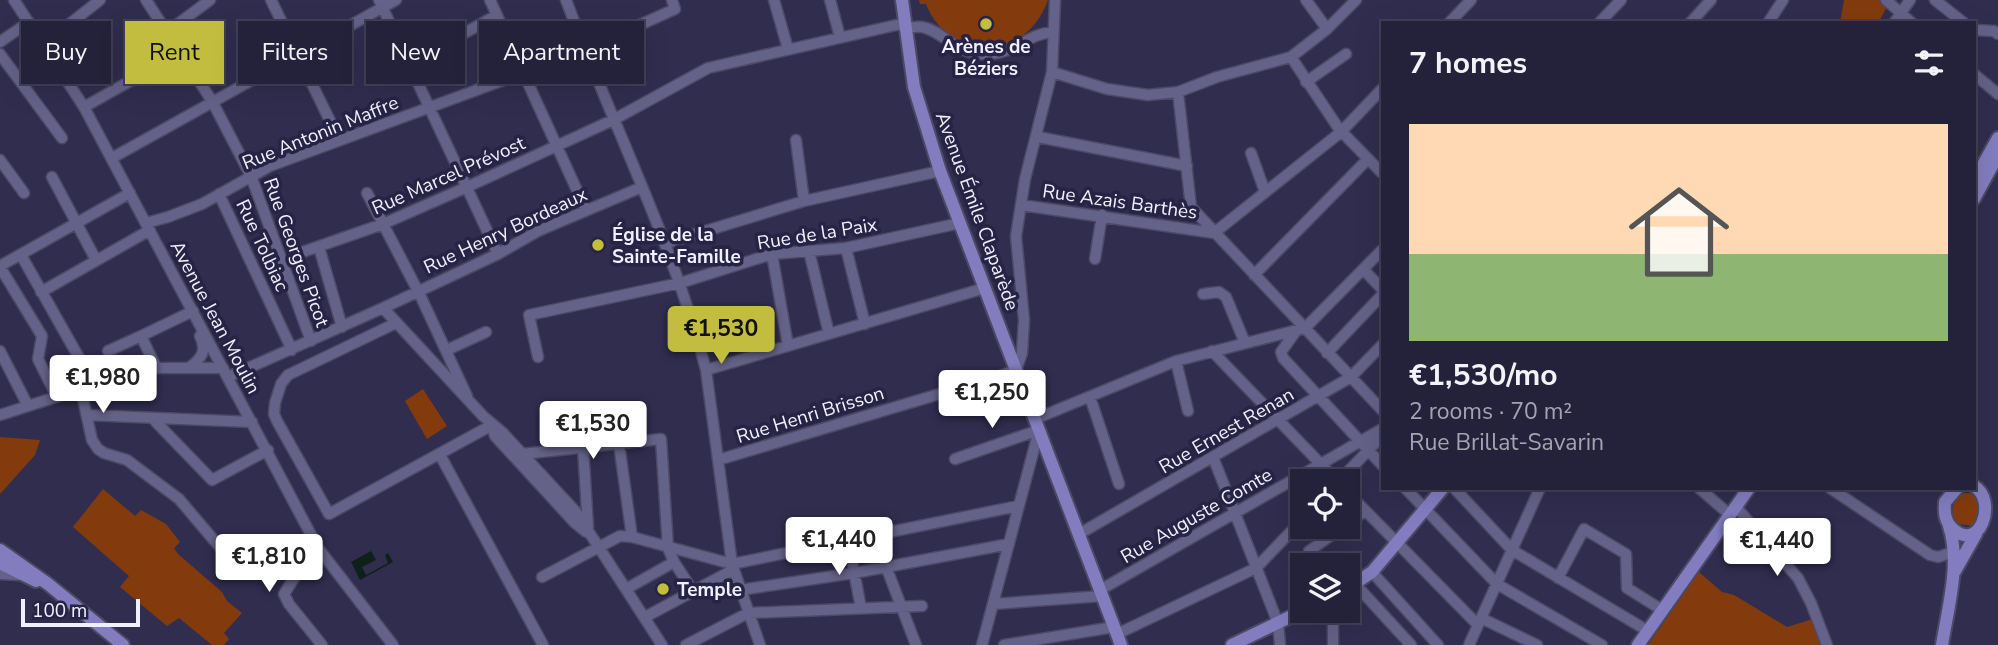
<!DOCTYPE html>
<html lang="en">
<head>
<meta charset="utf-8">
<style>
  body { margin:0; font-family:"Nunito Sans",sans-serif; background:#2c2a42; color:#f1f3f6; height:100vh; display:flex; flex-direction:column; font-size:26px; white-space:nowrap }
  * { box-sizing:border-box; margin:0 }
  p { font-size:23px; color:#a3a4af }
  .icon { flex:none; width:38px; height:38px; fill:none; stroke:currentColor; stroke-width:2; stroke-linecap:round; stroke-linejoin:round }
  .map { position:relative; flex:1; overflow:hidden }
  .panel { position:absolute; left:1381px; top:21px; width:595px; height:469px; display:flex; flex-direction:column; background:#24223b; border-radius:0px; box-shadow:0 7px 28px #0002,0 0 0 2px #413f55 }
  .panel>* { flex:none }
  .top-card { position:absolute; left:21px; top:21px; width:665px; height:63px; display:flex; gap:14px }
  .tools { position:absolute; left:1290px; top:469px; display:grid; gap:14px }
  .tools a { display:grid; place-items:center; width:70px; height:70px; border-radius:0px; background:#24223b; box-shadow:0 7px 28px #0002,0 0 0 2px #413f55; font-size:35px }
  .scale { position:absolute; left:21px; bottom:18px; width:119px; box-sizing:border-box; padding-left:7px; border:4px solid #f0effd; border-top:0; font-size:19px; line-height:24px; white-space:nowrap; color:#f0effd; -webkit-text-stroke:5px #272344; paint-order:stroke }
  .price { position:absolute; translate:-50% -60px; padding:0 16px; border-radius:7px; background:#fff; color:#222; font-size:23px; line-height:46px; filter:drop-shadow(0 2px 4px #0008) }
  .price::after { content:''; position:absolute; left:50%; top:42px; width:21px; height:16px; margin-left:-10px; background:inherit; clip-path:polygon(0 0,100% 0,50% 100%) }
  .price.current { background:#c2bd3f; color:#111 }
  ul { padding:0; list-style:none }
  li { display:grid; align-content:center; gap:14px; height:371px; padding:0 28px }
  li+li { border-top:2px solid #413f55 }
  li span { display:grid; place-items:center; height:217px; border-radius:0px; color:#555 }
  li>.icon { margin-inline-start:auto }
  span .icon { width:126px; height:126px; fill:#fffc; stroke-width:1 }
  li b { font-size:30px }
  h2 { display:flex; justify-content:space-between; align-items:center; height:84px; padding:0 28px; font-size:30px }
  .chip { padding:0 24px; border-radius:0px; background:#24223b; box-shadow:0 7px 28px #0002,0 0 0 2px #413f55; font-size:24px; line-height:63px }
  .chip.current { background:#c2bd3f; color:#111 }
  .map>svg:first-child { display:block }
  .green { fill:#833b0e }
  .water { fill:#0e2119 }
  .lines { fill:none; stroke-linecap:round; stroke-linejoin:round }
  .minor-casing { stroke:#4d4964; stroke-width:13 }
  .major-casing { stroke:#4d4964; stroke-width:16 }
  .minor { stroke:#656289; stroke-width:10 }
  .major { stroke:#837dbf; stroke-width:12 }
  .poi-dot { fill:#c2bd3f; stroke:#272344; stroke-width:2.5 }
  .labels { text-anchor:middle; stroke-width:7; stroke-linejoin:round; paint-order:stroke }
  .poi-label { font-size:19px; font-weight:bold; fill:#f0effd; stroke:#272344; text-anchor:start }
  .street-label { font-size:19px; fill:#f0effd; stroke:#272344 }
</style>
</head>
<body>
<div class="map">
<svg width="1998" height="645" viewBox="0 0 1998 645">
  <rect width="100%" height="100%" fill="#302d4f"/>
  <!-- green -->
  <path class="green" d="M919 0H1048C1027 61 950 64 926 4H920Z
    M1844 0H1879L1887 7 1878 23H1840Z
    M423 389 447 426 427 439 405 401Z
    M0 437 40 440 35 455 0 494Z
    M103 489 135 516 141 510 166 524 180 542 174 548 178 554 222 592 227 601 242 613 224 633 229 639 224 645H212L179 618 167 626 120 587 129 576 73 527Z
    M1964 493 1976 494 1984 503 1974 526 1959 524 1952 516 1954 500Z
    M1699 572 1722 592 1734 595 1787 627 1813 619 1823 645H1648Z"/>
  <!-- water -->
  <path class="water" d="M371 551 376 560 362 567 366 575 388 563 385 555 388 553 393 562 360 580 351 562Z"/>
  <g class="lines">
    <!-- minor casing -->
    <g class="minor-casing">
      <path id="minor" d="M14 0 84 107 318 548 393 645
        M146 0 212 101 251 176 311 341
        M271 0 334 129
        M379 0 498 254
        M490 0 586 210
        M566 0C612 124 673 242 706 370L732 564 760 645
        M774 0 788 49
        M830 0 840 37
        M1306 0 1327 29
        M1886 0 1912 23
        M1935 0 1964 23
        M1449 23 1471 0
        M1599 23 1621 0
        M1690 23 1711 0
        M1768 23 1783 0
        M1894 23 1910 0
        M905 28C910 28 916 26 922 27 943 31 954 52 981 54 1015 56 1025 34 1053 32
        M1974 30 1994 31 1998 34
        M167 32 210 0
        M0 42 29 22
        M44 44 100 0
        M0 54 62 138
        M1291 57 1339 129 1382 173
        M409 64 497 15
        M1052 72 1107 89 1148 95 1178 92 1217 77 1291 57 1327 29 1356 0
        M1974 74 1998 94
        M1306 82 1346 54
        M1178 92 1191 207 1382 410
        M84 107 180 53
        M1038 137 1187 166
        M796 140 804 201
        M1251 153 1265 192
        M112 158 396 0
        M0 160 24 193
        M52 177 96 260
        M367 193 420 295 467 396
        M219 194 292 350
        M1021 205 1214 233 1341 132 1382 89
        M146 223 168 217 202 204 270 166 580 52 675 9 672 0
        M666 243 804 201 940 171
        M319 247 342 327
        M846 248 865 324
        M809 251 829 334
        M772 254 788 346
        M21 255 95 386
        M294 255 383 224 467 187 613 120 708 68 905 23
        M1095 259 1102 215
        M0 266 130 193
        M0 267 42 336 38 359 57 397
        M1364 270 1382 289
        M1254 275 1368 159
        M41 292 150 230
        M1203 294 1219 292 1226 297 1245 343
        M383 308 498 254 538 231 642 187
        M396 323 288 375 281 384 275 403 274 414 277 421 329 514 492 425
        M1296 331 1281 352 1283 358 1382 465
        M447 350 486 332
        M0 351 28 406
        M108 351 141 336
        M1212 351 1337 481
        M1327 353 1382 295
        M538 357 529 315 680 283 772 254 846 248 960 223
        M1176 361 1188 411
        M156 367 141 336 193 311
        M190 367C202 358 207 351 200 336
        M706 370 985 288
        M228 377 383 308 483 416 502 432 576 512 662 645
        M997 377 1016 370 1022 353 1024 320 1016 236 1025 179 1052 72 1055 0
        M81 390 92 440 98 449 104 453 127 460 179 499 240 571
        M1090 397 1119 484
        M0 415 146 368H223
        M87 415 252 422
        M1035 419 1176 361 1305 328 1382 250
        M154 420 212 480 268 450
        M492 426 495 436 575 523 586 532
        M619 444 632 537
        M583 447 588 527
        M522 454 661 439 668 548 674 562 693 591
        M440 455 543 645
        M1213 457 1278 623 1280 645
        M955 459 1039 430
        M718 460 993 378
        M1339 481 1382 436
        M1405 488 1497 584 1602 645
        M1454 488 1512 550 1648 631
        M1699 488 1730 515
        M1830 488 1930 555 1938 557 1954 552
        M1348 493 1478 625
        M1736 507 1798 578 1811 603 1827 645
        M1348 523 1365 511
        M1079 534 1351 377 1382 345
        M874 535 916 645
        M848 540 861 608
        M318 548 308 556 284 594 289 604 322 645
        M1309 551 1343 527
        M1372 572 1438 645
        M0 574 20 575
        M542 577 620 536 632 537 732 564 1018 506
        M1558 578 1584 529 1626 554 1627 588 1662 610
        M1355 584 1411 645
        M626 589 674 562
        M740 590 854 573 1009 544
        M1100 590 1382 429
        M993 604 1102 596
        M1333 611V645
        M645 617 733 570
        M1481 618 1537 645
        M1117 634 1256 568 1302 520
        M686 645 748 613 922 606
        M982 645 1039 430
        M1004 645 1114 627
        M1469 645 1540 488"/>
    </g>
    <!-- major casing -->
    <g class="major-casing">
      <path id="major" d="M902 0 914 87 940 171 1121 645
        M1974 181 1998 138
        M1974 199 1998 155
        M1957 488 1945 502C1944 513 1945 521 1952 528 1980 555 1998 500 1974 486
        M0 550 48 584 123 645
        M0 563 36 581
        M1955 571 1976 534
        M1348 588 1372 572 1443 488
        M1232 645 1302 611
        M1638 645 1749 488
        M1942 645C1948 607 1961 563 1949 526"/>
    </g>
    <!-- minor -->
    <use href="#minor" class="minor"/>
    <!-- major -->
    <use href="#major" class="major"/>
  </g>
  <!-- markers -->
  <g class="poi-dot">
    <circle cx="986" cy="24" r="7"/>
    <circle cx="598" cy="245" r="7"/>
    <circle cx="663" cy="589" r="7"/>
  </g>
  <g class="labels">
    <!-- poi labels -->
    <g class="poi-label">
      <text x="986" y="53" text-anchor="middle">Arènes de<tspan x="986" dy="22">Béziers</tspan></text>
      <text x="612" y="241">Église de la<tspan x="612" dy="22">Sainte-Famille</tspan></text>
      <text x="677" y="596">Temple</text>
    </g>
    <!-- street labels -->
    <g class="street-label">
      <text transform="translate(320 132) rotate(-22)" y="7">Rue Antonin Maffre</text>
      <text transform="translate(448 175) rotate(-24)" y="7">Rue Marcel Prévost</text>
      <text transform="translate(1120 201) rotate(8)" y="7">Rue Azais Barthès</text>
      <text transform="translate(978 211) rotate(70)" y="7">Avenue Émile Claparède</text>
      <text transform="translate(505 230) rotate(-25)" y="7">Rue Henry Bordeaux</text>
      <text transform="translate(817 233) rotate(-9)" y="7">Rue de la Paix</text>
      <text transform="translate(263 245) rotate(65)" y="7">Rue Tolbiac</text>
      <text transform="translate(297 252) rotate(70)" y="7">Rue Georges Picot</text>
      <text transform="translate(216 317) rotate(62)" y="7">Avenue Jean Moulin</text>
      <text transform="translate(810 414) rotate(-17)" y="7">Rue Henri Brisson</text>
      <text transform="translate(1226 430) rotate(-30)" y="7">Rue Ernest Renan</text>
      <text transform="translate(1196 515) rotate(-30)" y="7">Rue Auguste Comte</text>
    </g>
  </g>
</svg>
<div class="tools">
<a><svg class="icon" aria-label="locate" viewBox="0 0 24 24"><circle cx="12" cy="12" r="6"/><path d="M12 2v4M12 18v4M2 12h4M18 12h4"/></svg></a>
<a><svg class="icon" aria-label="layers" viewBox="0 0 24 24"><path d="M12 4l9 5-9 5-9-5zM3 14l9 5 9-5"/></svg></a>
</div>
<div class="scale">100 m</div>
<b class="price current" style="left:721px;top:366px">€1,530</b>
<b class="price" style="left:103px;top:415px">€1,980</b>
<b class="price" style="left:992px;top:430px">€1,250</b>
<b class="price" style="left:593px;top:461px">€1,530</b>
<b class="price" style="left:839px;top:577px">€1,440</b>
<b class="price" style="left:1777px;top:578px">€1,440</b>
<b class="price" style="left:269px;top:594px">€1,810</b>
<div class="top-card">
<a class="chip">Buy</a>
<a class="chip current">Rent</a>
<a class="chip">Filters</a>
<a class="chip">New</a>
<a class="chip">Apartment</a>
</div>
<section class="panel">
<h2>7 homes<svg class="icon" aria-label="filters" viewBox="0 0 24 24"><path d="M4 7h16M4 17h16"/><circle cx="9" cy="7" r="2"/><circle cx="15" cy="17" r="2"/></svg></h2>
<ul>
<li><span style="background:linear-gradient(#ffd9b3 60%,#8fb573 0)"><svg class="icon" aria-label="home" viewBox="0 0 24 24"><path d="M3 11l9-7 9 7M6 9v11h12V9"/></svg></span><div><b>€1,530/mo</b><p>2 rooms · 70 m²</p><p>Rue Brillat-Savarin</p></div></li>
</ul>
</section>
</div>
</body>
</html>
